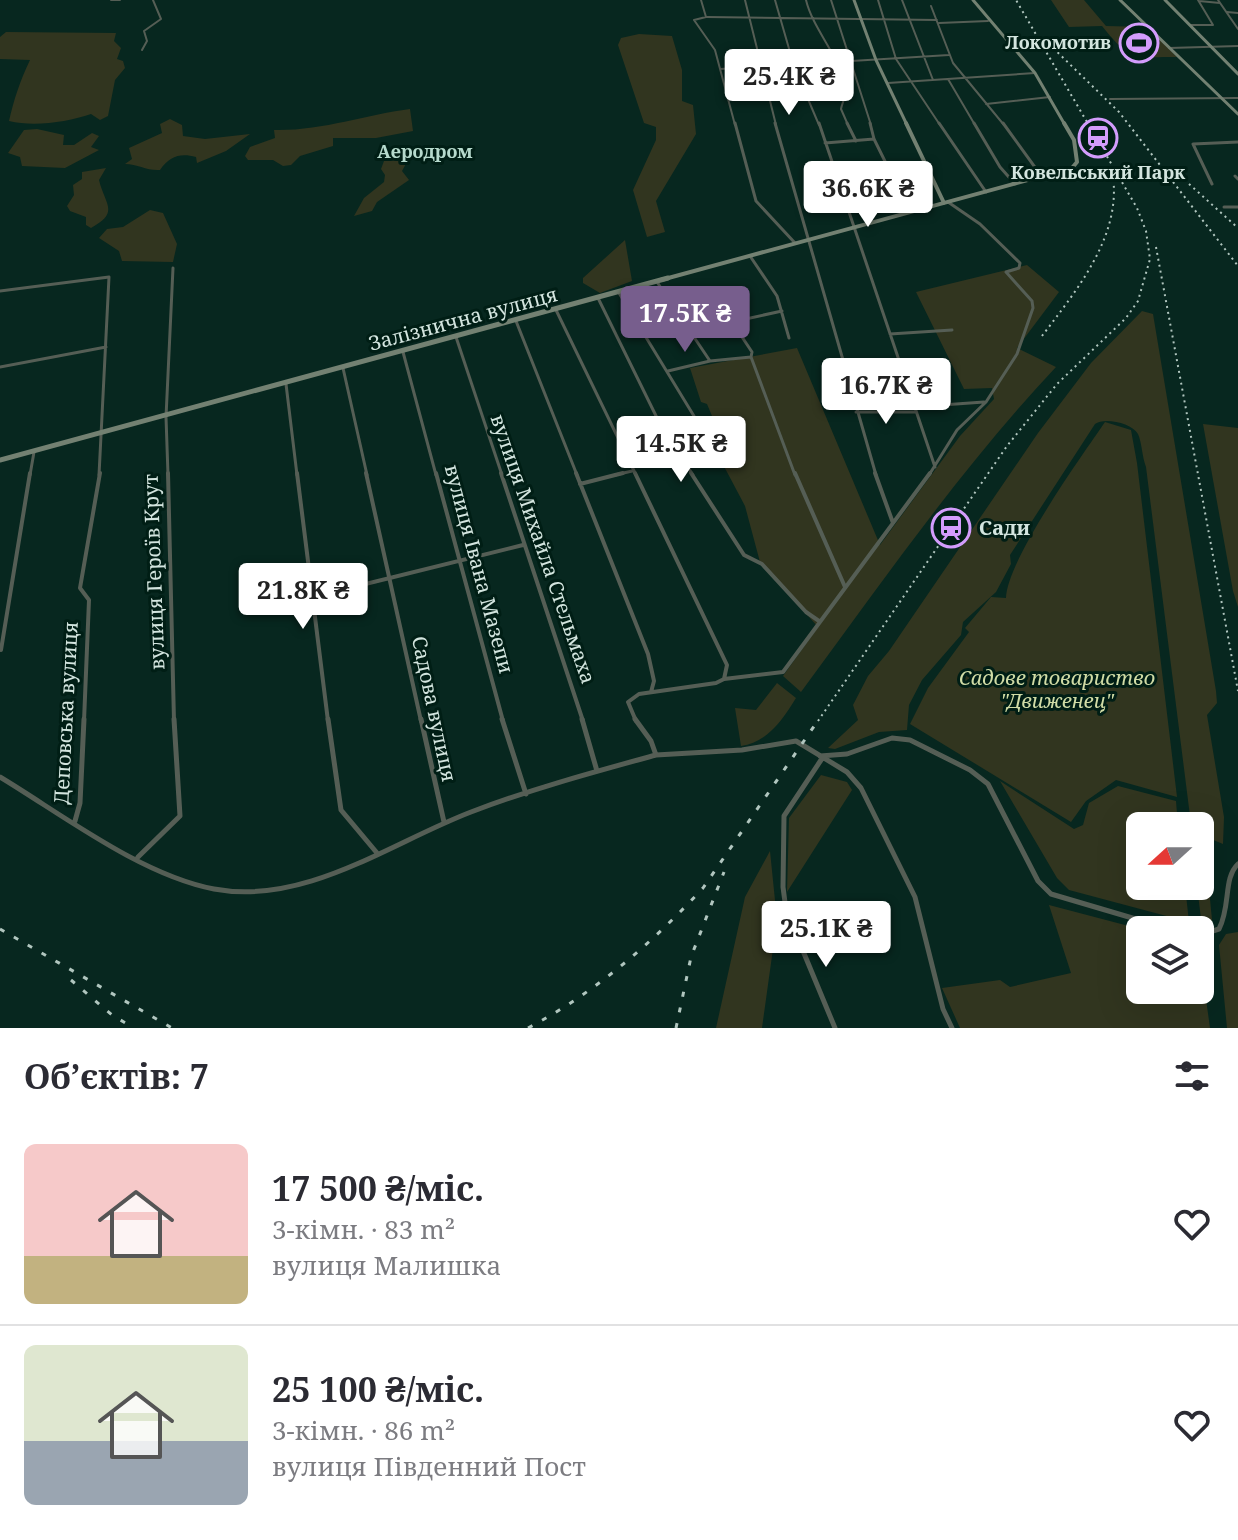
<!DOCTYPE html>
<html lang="uk">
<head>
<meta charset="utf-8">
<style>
  body { margin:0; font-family:"Noto Serif",serif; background:#f2f2f3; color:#2b2b33; height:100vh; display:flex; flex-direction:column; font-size:30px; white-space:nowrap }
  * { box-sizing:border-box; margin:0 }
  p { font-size:26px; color:#7c7c81 }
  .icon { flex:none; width:44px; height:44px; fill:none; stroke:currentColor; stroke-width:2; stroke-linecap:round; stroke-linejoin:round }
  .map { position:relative; height:1028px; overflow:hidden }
  .side { display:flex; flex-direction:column; background:#fff; flex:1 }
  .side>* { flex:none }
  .needle { width:52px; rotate:249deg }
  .tools { position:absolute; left:1126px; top:812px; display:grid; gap:16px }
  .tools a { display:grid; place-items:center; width:88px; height:88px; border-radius:12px; background:#fff; box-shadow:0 8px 32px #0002; font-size:40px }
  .price { position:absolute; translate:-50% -68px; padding:0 18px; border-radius:8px; background:#fff; color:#222; font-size:26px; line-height:52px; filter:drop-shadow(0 2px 4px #0008) }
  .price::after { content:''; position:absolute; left:50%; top:48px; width:24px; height:18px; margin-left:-12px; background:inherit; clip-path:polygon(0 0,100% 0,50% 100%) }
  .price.on { background:#775e8d; color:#fff }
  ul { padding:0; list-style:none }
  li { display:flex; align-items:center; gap:24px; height:200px; padding:0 24px }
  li+li { border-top:2px solid #e1e1e2 }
  li span { display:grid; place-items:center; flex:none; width:224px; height:160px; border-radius:12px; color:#555 }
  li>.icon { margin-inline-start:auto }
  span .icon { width:96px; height:96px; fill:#fffc; stroke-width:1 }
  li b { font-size:34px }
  h2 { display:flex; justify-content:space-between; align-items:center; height:96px; padding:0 24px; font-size:34px }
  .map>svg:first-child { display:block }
  .green { fill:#31351f }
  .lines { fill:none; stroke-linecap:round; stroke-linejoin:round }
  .street-far3 { stroke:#555e55; stroke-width:2 }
  .street-far2 { stroke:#555e55; stroke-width:3 }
  .street-far1 { stroke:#555e55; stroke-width:4 }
  .street { stroke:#555e55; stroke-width:5 }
  .secondary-far2 { stroke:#738172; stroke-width:3 }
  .secondary-far1 { stroke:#738172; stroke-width:4 }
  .secondary { stroke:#738172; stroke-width:5 }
  .rail-far1 { stroke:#b1c6bf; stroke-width:2; stroke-dasharray:2 4; stroke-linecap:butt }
  .rail { stroke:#b1c6bf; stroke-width:3; stroke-dasharray:5 11; stroke-linecap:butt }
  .labels { text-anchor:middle; stroke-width:6; stroke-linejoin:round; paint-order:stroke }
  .far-poi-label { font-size:18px; font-weight:bold; fill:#d3e5df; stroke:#001e15; text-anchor:end }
  .far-neighbourhood-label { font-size:18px; font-weight:bold; fill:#b6dacd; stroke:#001e15 }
  .street-label { font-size:20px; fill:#d3e5df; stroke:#001e15 }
  .poi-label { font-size:20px; font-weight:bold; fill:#d3e5df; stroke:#001e15; text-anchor:start }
  .park-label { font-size:20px; font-style:italic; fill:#d1dca6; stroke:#001e15 }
</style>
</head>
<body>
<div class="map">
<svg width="1238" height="1028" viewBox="0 0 1238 1028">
  <rect width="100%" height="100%" fill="#07271f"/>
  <!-- green -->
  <path class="green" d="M1051 0H1084L1106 26 1147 27 1177 57C1132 57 1131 62 1102 26L1069 27Z
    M6 32 116 33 114 41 121 48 117 59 123 61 125 68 115 80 108 116 100 120 91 114C68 122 34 127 9 121 14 99 20 81 30 60L0 59V37Z
    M639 34 672 36 682 70V101L693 105 696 134 656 201 665 232 647 237 633 190 656 140V127L644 123 618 45 621 38Z
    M410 109 413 131 376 138H333V146L300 156 291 165 283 166 273 160H248L245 156 250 147 275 138 274 130C322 131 364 115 410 109Z
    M170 119 182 125 183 136 205 139 250 134 226 151 197 163 196 157C180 153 170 156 160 170 147 171 138 164 125 164L132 159 129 148 162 133 160 124Z
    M37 129 64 135 63 145H74L92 133 99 136 91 147 99 150 65 168 22 166 20 157 8 153 24 130Z
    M408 160 402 171 409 180 377 202 372 211 354 216 364 198 384 182 385 175 381 169 384 161Z
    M106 168 99 180C105 205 120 212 91 228L86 225V217L70 211 67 206 74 195 73 185 82 179V172Z
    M150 210 163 213 177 244 173 262 122 261 119 251 99 238 107 229 123 227Z
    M625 240 632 281 600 293 583 283V278Z
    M1027 265 1059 292 1017 348 1056 367C961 468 883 581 801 692L783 676 818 627 760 562 745 506 700 421 712 416 707 404 701 402 690 368 797 348 880 545 960 436 994 399 992 388 964 389 916 292Z
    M1142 311 1153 314 1216 691 1217 703 1207 715 1224 817 1223 844 1206 837 1190 816 1146 467C1142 457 1142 443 1138 434 1132 423 1104 417 1095 424L1010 555 1011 564 996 592 963 622 961 635 922 680 909 705 907 730 879 732 835 749 828 748 858 720 853 705 868 676 889 651 1038 433 1091 363Z
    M1105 422 1131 430 1137 463 1177 797 1116 780 1086 801 1071 822 910 724 928 688 969 632 965 628 991 597 1006 598C1007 560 1081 457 1105 422Z
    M1203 424 1238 428V607L1233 591Z
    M777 683 796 698C784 718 767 743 741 746L735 708 756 710Z
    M821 775 847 782 852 790 787 892 789 818Z
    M1000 781 1074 829 1083 825 1089 803 1118 786 1176 801 1178 826H1140V886H1185L1189 922 1069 890 1057 878Z
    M1200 838 1205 846 1212 920 1209 924 1201 919 1197 886H1200Z
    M770 851 777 920 762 1028H716L745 897Z
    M1049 905 1125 925 1140 935V990H1200V956L1210 1028H960L942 988 1000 980 1010 987 1071 973Z
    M1238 932V1028H1227L1219 945 1226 934Z"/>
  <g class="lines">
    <!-- street-far3 -->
    <path class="street-far3" d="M111 0H120
      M701 0 706 17 694 20 715 50 735 125
      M745 0 776 125
      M775 0 794 66 819 125
      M806 0C813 30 844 62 846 90 846 96 842 103 841 109L848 125
      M831 0 871 125
      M878 0 896 59 940 125
      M902 0 933 80
      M1218 0 1238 29
      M1199 1 1220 3
      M931 6 953 63 1004 125
      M1227 12 1238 13
      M707 17 937 20
      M939 23 988 21
      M1190 25H1213L1198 0
      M1169 48 1238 46
      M142 50 147 41 144 31 161 19 153 0
      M720 69 949 55
      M948 79 975 125
      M888 83 1035 73
      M1110 99 1238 98
      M986 104 1050 97"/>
    <!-- street-far2 -->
    <path class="street-far2" d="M735 123 756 201 795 243
      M775 123 876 475
      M819 123 935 467
      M847 123 856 141
      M870 123 874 139 910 212
      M939 123 986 192
      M974 123 1000 167 1015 184
      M1003 123 1042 177
      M825 143 874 139
      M1235 176 1238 179
      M1212 184 1193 144 1238 142
      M1224 207H1238
      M750 256 777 296 789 338
      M657 282 710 361 751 357 752 352 732 322 782 311
      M0 291 109 277 99 475
      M619 293 711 444
      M598 298 661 426 693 475
      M556 310 636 475
      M516 321 577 475
      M890 334 952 330
      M456 337 502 475
      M403 352 436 475
      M751 357 795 475
      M0 367 106 347
      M343 368 367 475
      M668 371 710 361
      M286 384 297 475
      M914 407 984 402
      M856 412H916
      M30 475 34 452
      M168 475 166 417 173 268
      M615 475 632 471
      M929 475 957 430 986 402 1017 354 1033 308 1032 301 1006 272 1019 268 1020 263 980 224 948 202"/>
    <!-- street-far1 -->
    <path class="street-far1" d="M168 473 174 721
      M297 473 328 721
      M366 473 421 721
      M436 473 503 721
      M501 473 583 721
      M576 473 648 654 654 681 651 692
      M635 473 727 665 724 679 716 683 639 694 628 702 636 721
      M691 473 744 555 762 564 806 612 819 621
      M795 473 845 587
      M875 473 893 523
      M580 484 623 473
      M313 597 523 545
      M1 650 30 473
      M724 679 783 672 930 473
      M84 721 89 600 80 588 100 473"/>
    <!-- street -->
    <path class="street" d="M328 719 341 810 377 853
      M421 719 444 822
      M502 719 526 794
      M582 719 597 771
      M656 755 742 750 796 741 847 772 861 788 915 897 943 1009 952 1028
      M820 756 847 754 892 738 910 740 970 770 988 784 1038 881 1051 894 1173 930
      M821 760 784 816 783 887 786 910 835 1028
      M0 777C63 815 141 875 214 889 305 906 390 843 471 812 531 789 594 772 656 755L651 741 635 719
      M75 821 80 803 84 719
      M138 857 180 816 174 719
      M1200 935 1219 929C1231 906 1223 878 1238 864"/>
    <!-- secondary-far2 -->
    <path class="secondary-far2" d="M854 0 876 60 907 125
      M973 0 1035 73 1065 125
      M1120 0 1238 114
      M1165 0 1238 74"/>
    <!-- secondary-far1 -->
    <path class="secondary-far1" d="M906 123 944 203
      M661 280 1072 168 1077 162 1074 140 1064 123"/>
    <!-- secondary -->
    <path class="secondary" d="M0 460 668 278"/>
    <!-- rail-far1 -->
    <path class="rail-far1" d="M1049 44 1119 112 1238 266
      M1189 184 1238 228
      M1156 247 1238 691
      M1042 336C1076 291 1121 237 1113 177
      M818 721 1007 446 1057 384 1126 318 1138 301 1150 259 1146 231 1137 208 1016 0"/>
    <!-- rail -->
    <path class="rail" d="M0 929 172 1028
      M71 980 112 1015 134 1028
      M528 1028C596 992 651 944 703 888L819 719
      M676 1028 691 957 724 872"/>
  </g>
  <!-- icons -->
  <defs>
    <g id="stadium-ring" transform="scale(2)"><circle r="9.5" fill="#001e15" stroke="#d39cfc" stroke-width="1.5"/><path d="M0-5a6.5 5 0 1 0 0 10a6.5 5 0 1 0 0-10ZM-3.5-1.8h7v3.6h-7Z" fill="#d39cfc"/></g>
    <g id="station-ring" transform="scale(2)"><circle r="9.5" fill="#001e15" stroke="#d39cfc" stroke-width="1.5"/><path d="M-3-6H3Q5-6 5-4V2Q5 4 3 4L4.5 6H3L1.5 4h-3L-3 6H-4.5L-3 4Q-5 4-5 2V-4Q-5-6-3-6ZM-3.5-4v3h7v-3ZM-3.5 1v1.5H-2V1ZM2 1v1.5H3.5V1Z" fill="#d39cfc"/></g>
  </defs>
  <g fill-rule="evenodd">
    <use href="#stadium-ring" x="1139" y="43"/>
    <use href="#station-ring" x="1098" y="138"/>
    <use href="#station-ring" x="951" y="528"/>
  </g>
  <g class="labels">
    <!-- far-poi labels -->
    <g class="far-poi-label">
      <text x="1111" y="49">Локомотив</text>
      <text x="1098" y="179" text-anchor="middle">Ковельський Парк</text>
    </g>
    <!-- far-neighbourhood labels -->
    <g class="far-neighbourhood-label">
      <text x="425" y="158">Аеродром</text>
    </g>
    <!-- street labels -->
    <g class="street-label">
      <text transform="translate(463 319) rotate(-15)" y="7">Залізнична вулиця</text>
      <text transform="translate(543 549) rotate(71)" y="7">вулиця Михайла Стельмаха</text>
      <text transform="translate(479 569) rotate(75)" y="7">вулиця Івана Мазепи</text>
      <text transform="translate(154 572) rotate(-92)" y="7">вулиця Героїв Крут</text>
      <text transform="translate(434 709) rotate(78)" y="7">Садова вулиця</text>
      <text transform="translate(66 713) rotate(-87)" y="7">Деповська вулиця</text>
    </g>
    <!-- poi labels -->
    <g class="poi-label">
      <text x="979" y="535">Сади</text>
    </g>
    <!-- park labels -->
    <g class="park-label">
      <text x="1057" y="685">Садове товариство<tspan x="1057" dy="23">"Движенец"</tspan></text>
    </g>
  </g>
</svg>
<div class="tools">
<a><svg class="needle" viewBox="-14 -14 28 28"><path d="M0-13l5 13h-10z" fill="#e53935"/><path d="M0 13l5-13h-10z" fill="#7c7c81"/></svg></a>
<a><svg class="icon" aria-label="layers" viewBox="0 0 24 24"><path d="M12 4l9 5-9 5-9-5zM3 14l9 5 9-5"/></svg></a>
</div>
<b class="price" style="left:789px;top:117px">25.4K ₴</b>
<b class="price" style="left:868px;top:229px">36.6K ₴</b>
<b class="price on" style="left:685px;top:354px">17.5K ₴</b>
<b class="price" style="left:886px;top:426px">16.7K ₴</b>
<b class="price" style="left:681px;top:484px">14.5K ₴</b>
<b class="price" style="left:303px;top:631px">21.8K ₴</b>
<b class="price" style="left:826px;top:969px">25.1K ₴</b>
</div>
<section class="side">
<h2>Об’єктів: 7<svg class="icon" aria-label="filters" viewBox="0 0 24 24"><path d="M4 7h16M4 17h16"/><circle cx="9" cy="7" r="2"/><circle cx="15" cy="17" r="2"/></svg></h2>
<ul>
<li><span style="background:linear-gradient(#f6c9c9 70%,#c2b280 0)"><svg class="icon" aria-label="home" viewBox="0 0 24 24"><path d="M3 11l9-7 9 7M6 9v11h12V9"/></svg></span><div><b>17 500 ₴/міс.</b><p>3-кімн. · 83 m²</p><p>вулиця Малишка</p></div><svg class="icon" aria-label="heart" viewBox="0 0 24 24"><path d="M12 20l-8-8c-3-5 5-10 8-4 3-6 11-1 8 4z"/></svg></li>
<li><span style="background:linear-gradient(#dfe7d0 60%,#9aa5b1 0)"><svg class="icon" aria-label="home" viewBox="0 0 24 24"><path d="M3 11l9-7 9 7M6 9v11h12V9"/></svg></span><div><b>25 100 ₴/міс.</b><p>3-кімн. · 86 m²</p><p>вулиця Південний Пост</p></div><svg class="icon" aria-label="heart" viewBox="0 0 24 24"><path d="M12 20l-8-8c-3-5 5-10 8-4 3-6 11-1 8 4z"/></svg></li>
</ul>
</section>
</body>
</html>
